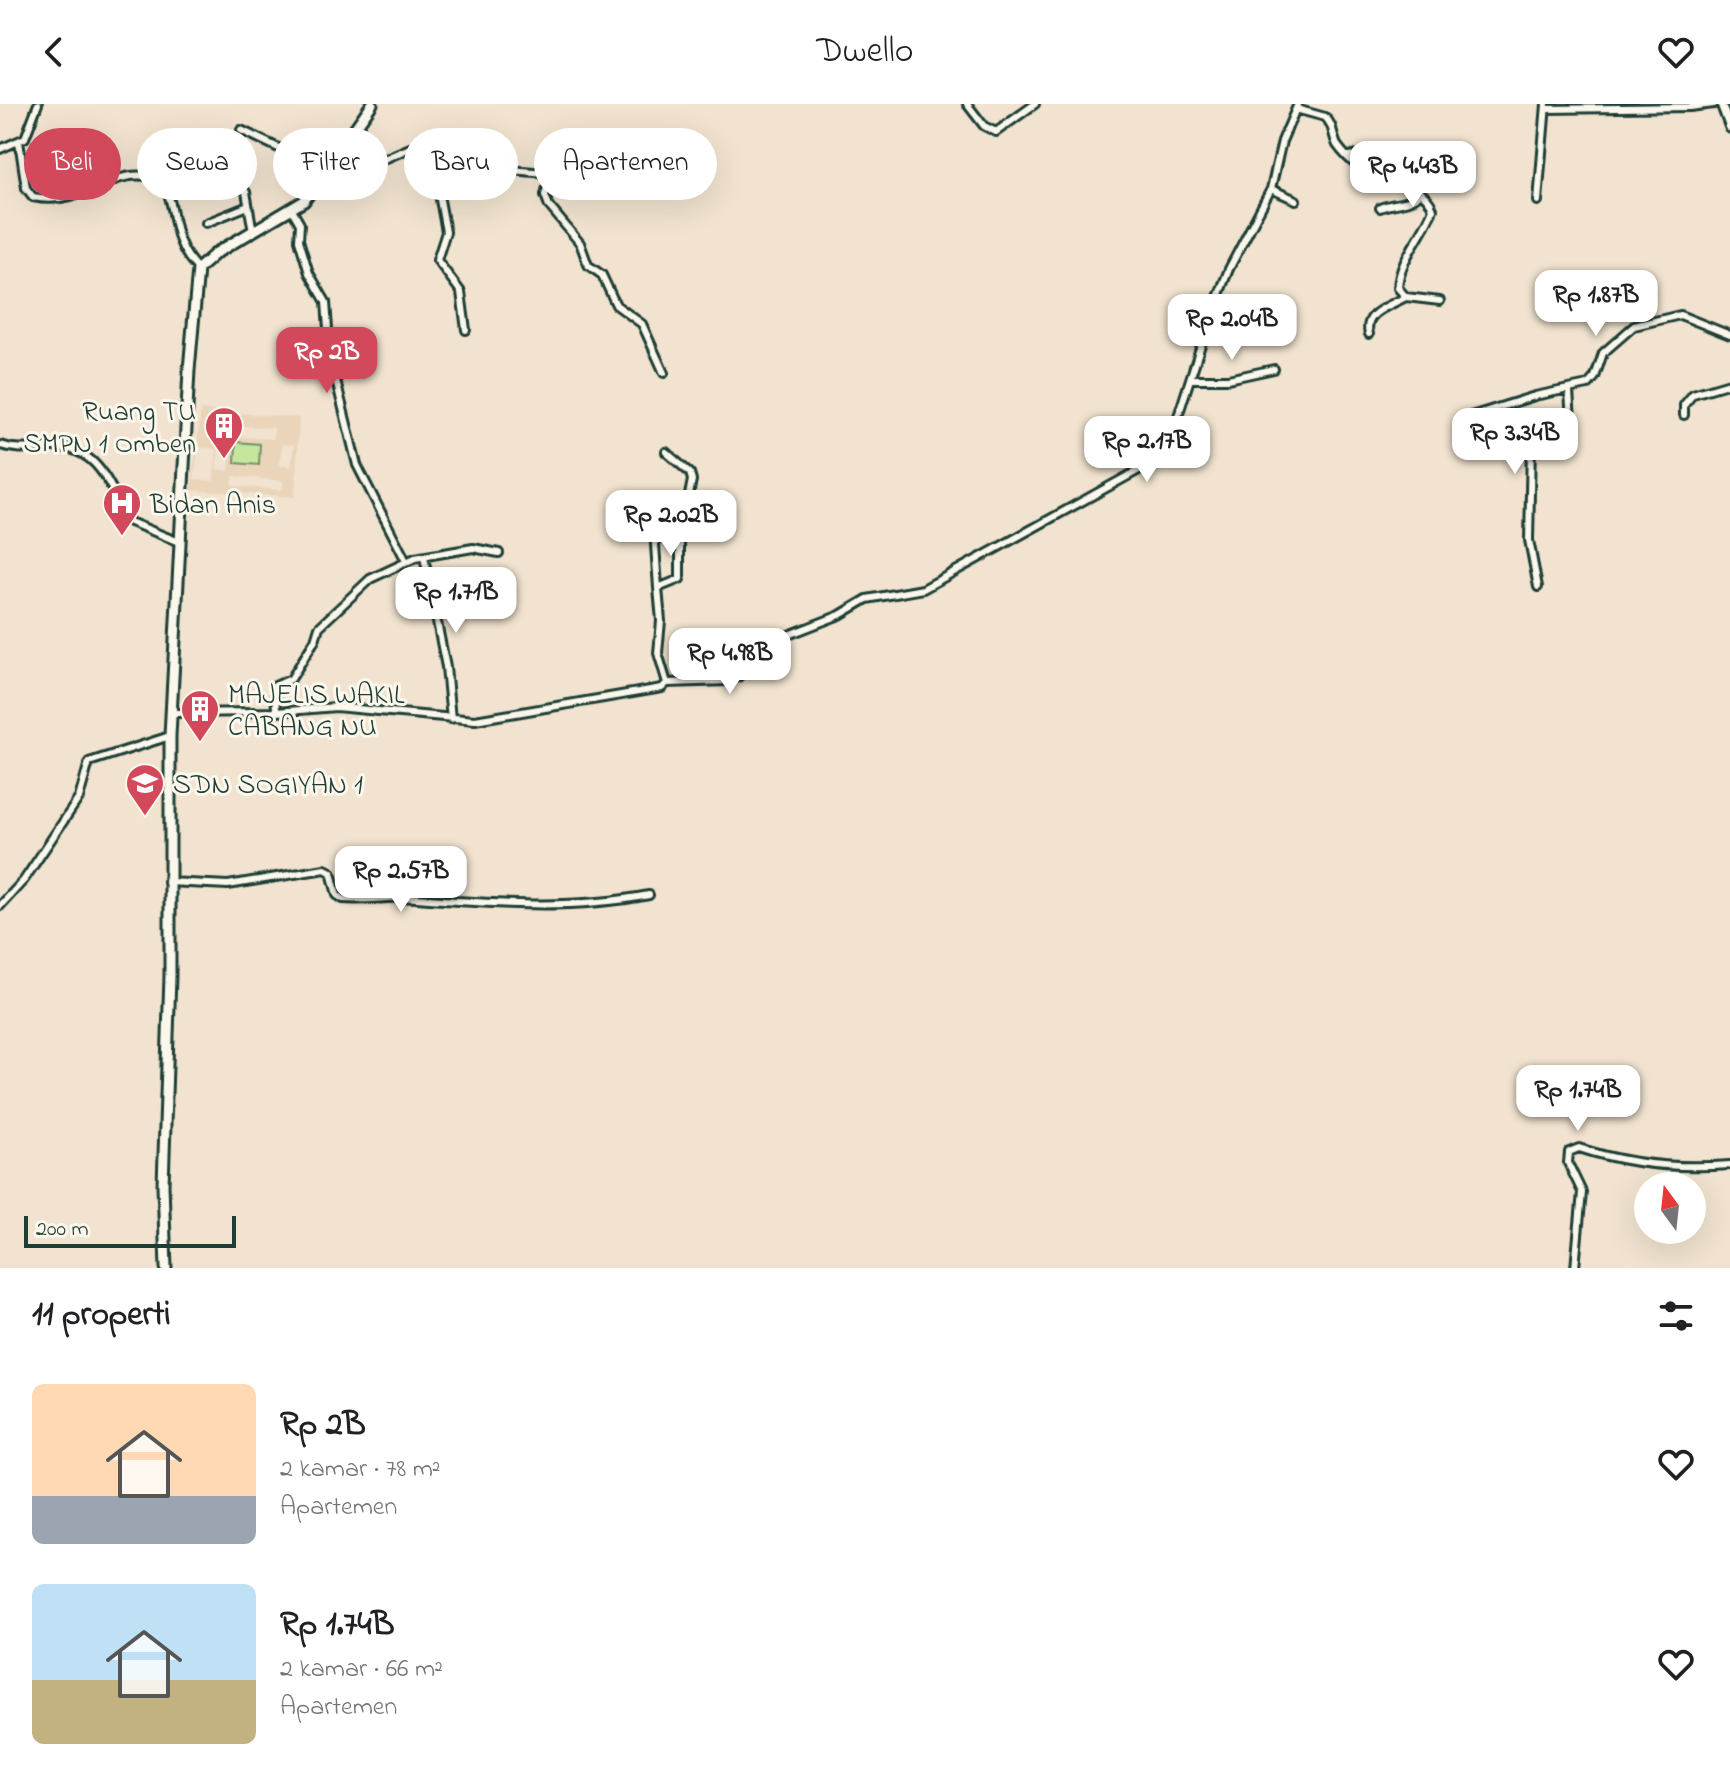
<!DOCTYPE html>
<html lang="id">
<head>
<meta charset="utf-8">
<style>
  body { margin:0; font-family:"Indie Flower",sans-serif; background:#f6f6f6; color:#202124; height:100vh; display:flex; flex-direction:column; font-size:30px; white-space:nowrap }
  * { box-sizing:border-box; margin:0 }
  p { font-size:26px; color:#757577 }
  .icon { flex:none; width:44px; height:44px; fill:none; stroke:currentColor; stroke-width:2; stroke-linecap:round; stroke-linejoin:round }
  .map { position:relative; height:1164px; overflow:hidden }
  .details { display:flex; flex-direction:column; background:#fff; flex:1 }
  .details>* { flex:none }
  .banner { position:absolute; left:24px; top:24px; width:800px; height:72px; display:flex; gap:16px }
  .needle { width:52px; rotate:345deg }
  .controls { position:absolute; left:1634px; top:1068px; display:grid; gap:16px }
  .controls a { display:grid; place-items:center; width:72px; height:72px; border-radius:50%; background:#fff; box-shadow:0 8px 32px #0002; font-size:40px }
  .scale { position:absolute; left:24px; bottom:20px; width:212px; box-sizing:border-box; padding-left:8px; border:4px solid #1f3d34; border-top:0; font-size:22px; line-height:28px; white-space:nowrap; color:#1f3d34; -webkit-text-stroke:6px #fbf7ec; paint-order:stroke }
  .price { position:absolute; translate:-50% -68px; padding:0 18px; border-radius:16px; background:#fff; color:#222; font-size:26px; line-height:52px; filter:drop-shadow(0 2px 4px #0008) }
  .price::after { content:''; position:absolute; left:50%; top:48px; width:24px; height:18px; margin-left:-12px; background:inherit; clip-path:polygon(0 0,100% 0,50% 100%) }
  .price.active { background:#d1495b; color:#fff }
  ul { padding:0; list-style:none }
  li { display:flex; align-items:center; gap:24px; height:200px; padding:0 32px }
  li span { display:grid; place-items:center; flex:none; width:224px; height:160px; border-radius:12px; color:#555 }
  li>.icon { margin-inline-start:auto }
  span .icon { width:96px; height:96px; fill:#fffc; stroke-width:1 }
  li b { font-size:34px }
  h2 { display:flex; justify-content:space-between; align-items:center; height:96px; padding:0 32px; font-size:34px }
  .pill { padding:0 28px; border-radius:36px; background:#fff; box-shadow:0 8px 32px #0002; font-size:28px; line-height:72px }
  .pill.active { background:#d1495b; color:#fff }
  header { display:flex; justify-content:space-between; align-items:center; height:104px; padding:0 32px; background:#fff; font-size:36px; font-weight:600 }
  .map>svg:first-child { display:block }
  .built { fill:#ead5bb; fill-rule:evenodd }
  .green { fill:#c6e59d; stroke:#729168; stroke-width:2 }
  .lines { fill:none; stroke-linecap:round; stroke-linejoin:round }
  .minor-casing { stroke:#1f3d34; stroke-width:12 }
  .tertiary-casing { stroke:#1f3d34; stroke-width:13 }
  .primary-casing { stroke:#1f3d34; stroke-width:15 }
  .minor { stroke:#fbf7ec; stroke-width:6 }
  .tertiary { stroke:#fbf7ec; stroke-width:7 }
  .primary { stroke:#fbf7ec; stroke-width:9 }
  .labels { text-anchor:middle; stroke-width:6; stroke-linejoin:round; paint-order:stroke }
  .poi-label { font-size:28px; fill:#1f3d34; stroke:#fbf7ec; text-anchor:start }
</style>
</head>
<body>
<header><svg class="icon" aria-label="back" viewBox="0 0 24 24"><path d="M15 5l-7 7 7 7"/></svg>Dwello<svg class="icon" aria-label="heart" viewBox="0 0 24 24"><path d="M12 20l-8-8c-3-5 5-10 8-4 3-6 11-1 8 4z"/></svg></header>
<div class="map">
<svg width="1730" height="1164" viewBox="0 0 1730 1164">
  <rect width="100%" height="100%" fill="#f1e3cf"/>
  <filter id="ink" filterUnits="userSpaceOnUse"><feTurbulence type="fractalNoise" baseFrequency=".0125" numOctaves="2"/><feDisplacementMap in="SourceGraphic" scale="16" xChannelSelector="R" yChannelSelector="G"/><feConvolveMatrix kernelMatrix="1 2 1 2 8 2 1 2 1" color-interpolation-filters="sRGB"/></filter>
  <g filter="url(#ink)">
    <!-- built -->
    <path class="built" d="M201 306 299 314 295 393 191 386ZM243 322 274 324 273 335 242 333ZM282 340 294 341 291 363 279 361ZM198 343 217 345 213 377 194 375ZM219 345 232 347 229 367 216 365ZM233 372 283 377V386L232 382Z"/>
    <!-- green -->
    <path class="green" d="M236 338 260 340 259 361 235 359Z"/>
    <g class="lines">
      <!-- minor casing -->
      <g class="minor-casing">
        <path id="minor" d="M967 0 984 22 996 28 1035 0
          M1296 5 1325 13C1334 21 1332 31 1337 41 1342 48 1352 58 1359 63 1380 79 1423 76 1433 105 1423 132 1399 155 1398 184L1406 193 1440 197
          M1546 5 1690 3 1714 0
          M241 26 291 50 312 54 325 71
          M19 37 26 84 33 93C87 104 112 59 159 75 180 98 166 133 198 165
          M0 45 25 34 38 0
          M441 50 435 69 446 128 437 156 461 188 466 226
          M1349 52 1381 47
          M338 53 363 64 417 41 488 64 546 69 549 75 545 91 549 102 580 139 588 161 602 171 616 201 642 220 664 269
          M1271 85 1296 96
          M246 88 253 128
          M1538 97 1546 0
          M1380 104C1394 98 1409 101 1419 90
          M292 106 300 120 299 136 309 169 326 198 330 252 357 361 406 457
          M206 119 248 102
          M1369 230C1363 208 1390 202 1406 193
          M1192 275H1228L1274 265
          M1684 311V301L1693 290 1730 279
          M1471 312 1535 292 1588 281 1595 273 1603 249 1634 222 1680 211 1730 231
          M0 341C19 347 31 344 49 343 101 341 108 383 130 418L179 438
          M654 426 658 484
          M424 453 446 563 451 615
          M1538 483 1529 436 1531 341 1572 332 1569 287
          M667 579 728 577 738 573 773 537 840 511 867 495 923 485 1157 356 1171 334 1209 216 1229 165 1271 85 1282 37 1298 0
          M276 608 275 582 291 575 315 536 319 523 370 475 415 454 473 444 499 449
          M172 609 276 608 336 603 475 616 662 584 667 579 658 549 661 517 658 484 680 475V437L692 376 690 369 666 348
          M168 778 228 781 325 765 331 768 337 791 343 795C367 797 393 792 417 794 494 800 573 806 649 791
          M0 802 24 776 79 694 89 658 170 632
          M1575 1164 1582 1088 1568 1059 1569 1048 1579 1044C1627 1060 1679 1065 1730 1061"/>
      </g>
      <!-- tertiary casing -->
      <g class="tertiary-casing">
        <path id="tertiary" d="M1721 0 1730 24"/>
      </g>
      <!-- primary casing -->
      <g class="primary-casing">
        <path id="primary" d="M166 1164 163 1081 170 872V632L189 266 198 165 216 149 304 97 372 0"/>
      </g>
      <!-- minor -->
      <use href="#minor" class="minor"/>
      <!-- tertiary -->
      <use href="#tertiary" class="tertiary"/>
      <!-- primary -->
      <use href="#primary" class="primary"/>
    </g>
  </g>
  <!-- icons -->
  <defs>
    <g id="building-pin" transform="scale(2)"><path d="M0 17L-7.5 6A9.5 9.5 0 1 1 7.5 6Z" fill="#d1495b" stroke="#fbf7ec"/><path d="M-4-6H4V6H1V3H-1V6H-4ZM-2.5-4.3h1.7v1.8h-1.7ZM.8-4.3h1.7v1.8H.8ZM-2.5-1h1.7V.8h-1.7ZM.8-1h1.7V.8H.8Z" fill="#fff"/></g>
    <g id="hospital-pin" transform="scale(2)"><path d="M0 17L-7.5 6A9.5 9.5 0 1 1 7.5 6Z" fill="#d1495b" stroke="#fbf7ec"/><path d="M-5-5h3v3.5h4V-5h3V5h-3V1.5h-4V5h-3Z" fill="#fff"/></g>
    <g id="school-pin" transform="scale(2)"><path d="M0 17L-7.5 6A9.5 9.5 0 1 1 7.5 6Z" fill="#d1495b" stroke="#fbf7ec"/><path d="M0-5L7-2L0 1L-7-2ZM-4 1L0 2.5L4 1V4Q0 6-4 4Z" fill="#fff"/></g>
  </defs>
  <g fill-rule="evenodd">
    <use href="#building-pin" x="224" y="322"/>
    <use href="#hospital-pin" x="122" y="399"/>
    <use href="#building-pin" x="200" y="605"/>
    <use href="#school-pin" x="145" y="679"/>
  </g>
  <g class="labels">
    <!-- poi labels -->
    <g class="poi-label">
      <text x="196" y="316" text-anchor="end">Ruang TU<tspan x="196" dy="32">SMPN 1 Omben</tspan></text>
      <text x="150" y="409">Bidan Anis</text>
      <text x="228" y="599">MAJELIS WAKIL<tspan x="228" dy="32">CABANG NU</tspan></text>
      <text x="173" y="689">SDN SOGIYAN 1</text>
    </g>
  </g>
</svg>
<div class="controls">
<a><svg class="needle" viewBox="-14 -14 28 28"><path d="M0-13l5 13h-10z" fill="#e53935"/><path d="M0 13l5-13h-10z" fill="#757577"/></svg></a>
</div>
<div class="scale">200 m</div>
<b class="price" style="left:1413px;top:105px">Rp 4.43B</b>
<b class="price" style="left:1596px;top:234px">Rp 1.87B</b>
<b class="price" style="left:1232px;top:258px">Rp 2.04B</b>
<b class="price active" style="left:327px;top:291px">Rp 2B</b>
<b class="price" style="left:1515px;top:372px">Rp 3.34B</b>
<b class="price" style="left:1147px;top:380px">Rp 2.17B</b>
<b class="price" style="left:671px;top:454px">Rp 2.02B</b>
<b class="price" style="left:456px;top:531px">Rp 1.71B</b>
<b class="price" style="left:730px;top:592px">Rp 4.98B</b>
<b class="price" style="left:401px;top:810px">Rp 2.57B</b>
<b class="price" style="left:1578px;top:1029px">Rp 1.74B</b>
<div class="banner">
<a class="pill active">Beli</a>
<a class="pill">Sewa</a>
<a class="pill">Filter</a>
<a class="pill">Baru</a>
<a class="pill">Apartemen</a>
</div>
</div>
<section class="details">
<h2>11 properti<svg class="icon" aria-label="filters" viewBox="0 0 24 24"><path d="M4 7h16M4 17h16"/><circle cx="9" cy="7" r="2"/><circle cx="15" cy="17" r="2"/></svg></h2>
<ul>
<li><span style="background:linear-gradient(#ffd9b3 70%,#9aa5b1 0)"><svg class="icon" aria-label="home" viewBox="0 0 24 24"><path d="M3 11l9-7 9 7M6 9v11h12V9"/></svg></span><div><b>Rp 2B</b><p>2 kamar · 78 m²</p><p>Apartemen</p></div><svg class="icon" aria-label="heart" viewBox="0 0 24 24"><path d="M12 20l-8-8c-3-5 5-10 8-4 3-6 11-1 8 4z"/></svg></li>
<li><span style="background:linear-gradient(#bfe0f5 60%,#c2b280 0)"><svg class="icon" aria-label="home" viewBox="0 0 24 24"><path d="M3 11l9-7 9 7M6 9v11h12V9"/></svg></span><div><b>Rp 1.74B</b><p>2 kamar · 66 m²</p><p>Apartemen</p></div><svg class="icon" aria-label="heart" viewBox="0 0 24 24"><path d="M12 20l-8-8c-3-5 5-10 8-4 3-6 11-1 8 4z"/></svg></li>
</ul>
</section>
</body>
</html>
